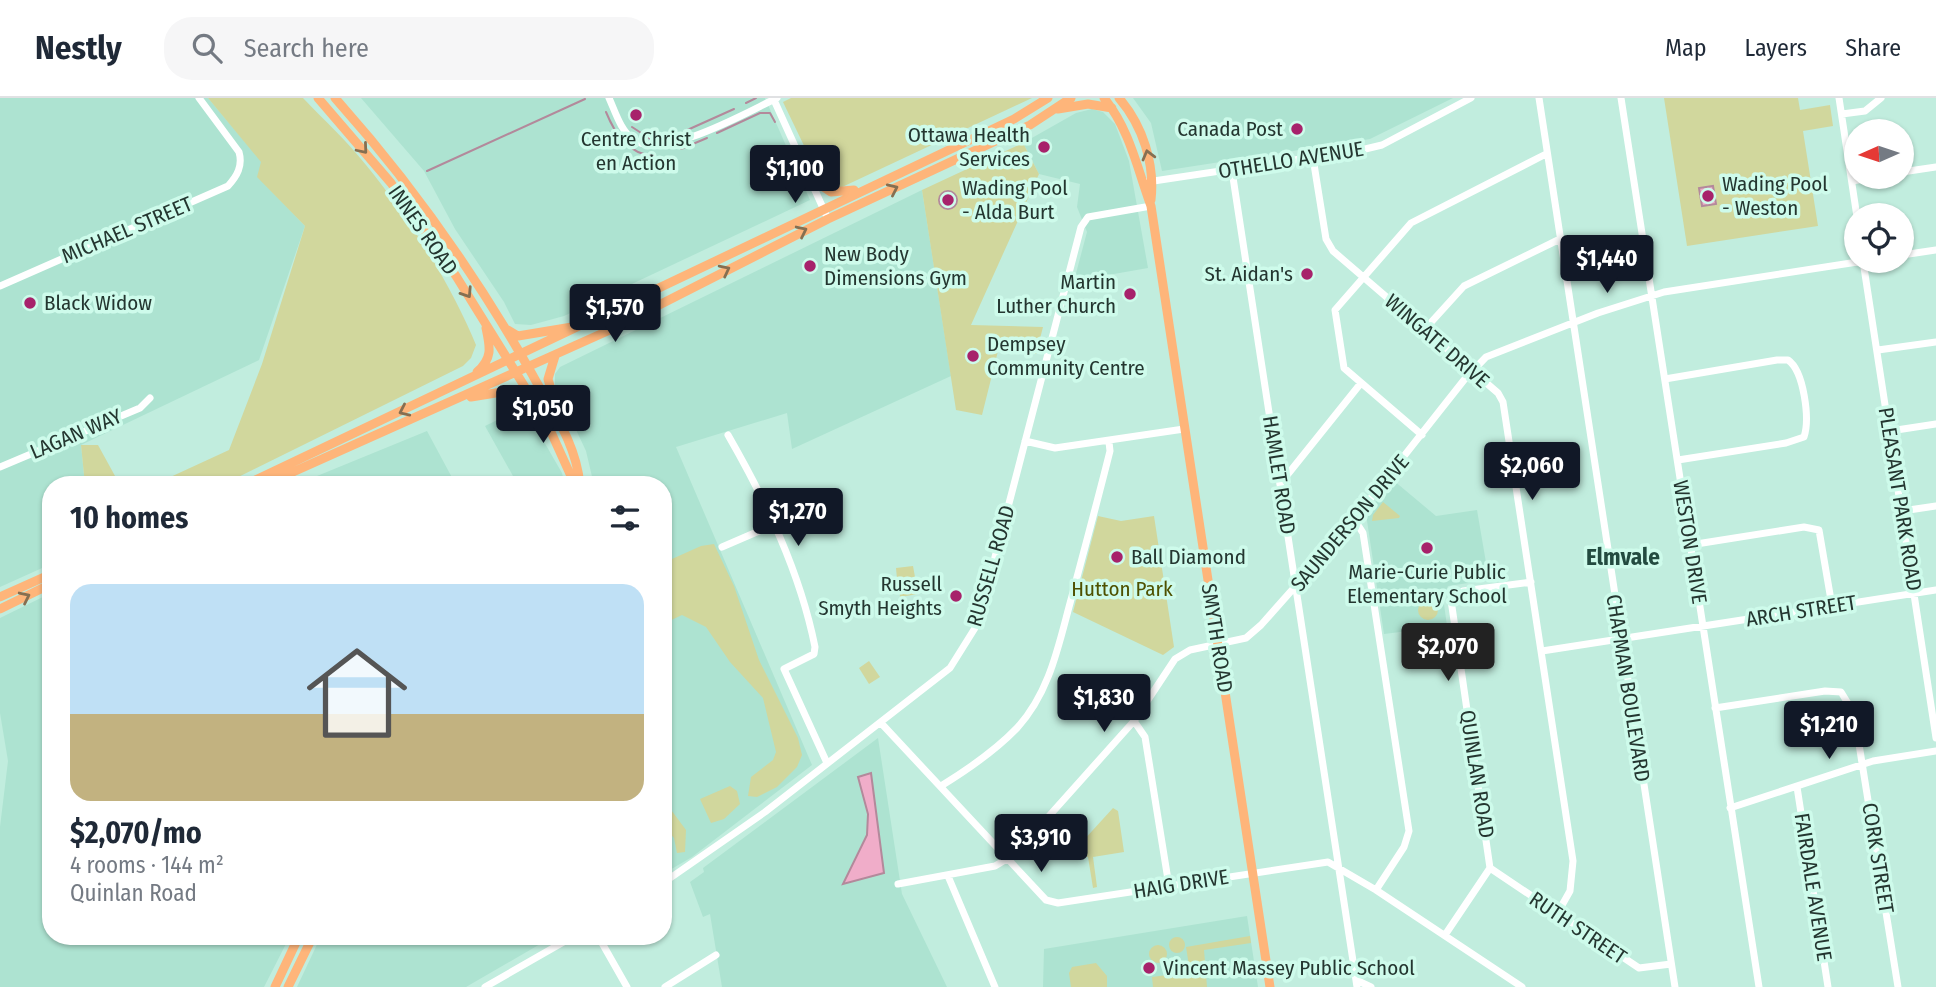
<!DOCTYPE html>
<html lang="en">
<head>
<meta charset="utf-8">
<style>
  body { margin:0; font-family:"Fira Sans Condensed",sans-serif; background:#f6f6f7; color:#1f2937; height:100vh; display:flex; flex-direction:column; font-size:26px; white-space:nowrap }
  * { box-sizing:border-box; margin:0 }
  p { font-size:23px; color:#747a83 }
  .icon { flex:none; width:38px; height:38px; fill:none; stroke:currentColor; stroke-width:2; stroke-linecap:round; stroke-linejoin:round }
  .map { position:relative; flex:1; overflow:hidden }
  .details { position:absolute; left:42px; top:378px; width:630px; height:469px; display:flex; flex-direction:column; background:#fff; border-radius:28px; box-shadow:0 2px 5px #0004 }
  .details>* { flex:none }
  .needle { width:46px; rotate:267deg }
  .controls { position:absolute; left:1844px; top:21px; display:grid; gap:14px }
  .controls a { display:grid; place-items:center; width:70px; height:70px; border-radius:50%; background:#fff; box-shadow:0 2px 5px #0004; font-size:35px }
  .price { position:absolute; translate:-50% -60px; padding:0 16px; border-radius:7px; background:#111827; color:#fff; font-size:23px; line-height:46px; filter:drop-shadow(0 2px 4px #0008) }
  .price::after { content:''; position:absolute; left:50%; top:42px; width:21px; height:16px; margin-left:-10px; background:inherit; clip-path:polygon(0 0,100% 0,50% 100%) }
  .price.active { background:#222; color:#fff }
  ul { padding:0; list-style:none }
  li { display:grid; align-content:center; gap:14px; height:371px; padding:0 28px }
  li+li { border-top:2px solid #e0e1e3 }
  li span { display:grid; place-items:center; height:217px; border-radius:21px; color:#555 }
  li>.icon { margin-inline-start:auto }
  span .icon { width:126px; height:126px; fill:#fffc; stroke-width:1 }
  li b { font-size:30px }
  h2 { display:flex; justify-content:space-between; align-items:center; height:84px; padding:0 28px; font-size:30px }
  header { display:flex; align-items:center; gap:42px; box-sizing:border-box; height:98px; padding:0 35px; background:#fff; border-bottom:2px solid #e0e1e3 }
  header strong { font-size:33px }
  nav { display:flex; gap:38px; margin-inline-start:auto; font-size:24px }
  .search { width:490px; height:63px; background:#f6f6f7; display:flex; align-items:center; gap:18px; box-sizing:border-box; padding:0 24px; border-radius:28px; color:#747a83; font-size:26px }
  .map>svg:first-child { display:block }
  .built { fill:#ade3d1 }
  .green { fill:#d1d79d }
  .water { fill:#f0adc9; stroke:#b3899b; stroke-width:2 }
  .lines { fill:none; stroke-linecap:round; stroke-linejoin:round }
  .stream { stroke:#b3899b; stroke-width:2 }
  .minor { stroke:#fff; stroke-width:7 }
  .major { stroke:#feb57a; stroke-width:9 }
  .oneway { stroke:#866f51 }
  .poi-dot { fill:#a7226b; stroke:#cefbeb; stroke-width:2.5 }
  .labels { text-anchor:middle; stroke-width:7; stroke-linejoin:round; paint-order:stroke }
  .poi-label { font-size:21px; fill:#243630; stroke:#cefbeb; text-anchor:start }
  .street-label { font-size:21px; fill:#243630; stroke:#cefbeb }
  .park-label { font-size:21px; fill:#4e5100; stroke:#cefbeb }
  .neighbourhood-label { font-size:23px; font-weight:bold; fill:#234b40; stroke:#cefbeb }
</style>
</head>
<body>
<header>
<strong>Nestly</strong>
<div class="search"><svg class="icon" aria-label="search" viewBox="0 0 24 24"><circle cx="10" cy="10" r="6"/><path d="M15 15l6 6"/></svg>Search here</div>
<nav><a>Map</a><a>Layers</a><a>Share</a></nav>
</header>
<div class="map">
<svg width="1936" height="889" viewBox="0 0 1936 889">
  <rect width="100%" height="100%" fill="#c1edde"/>
  <!-- built -->
  <path class="built" d="M0 0H208L262 64 258 79 305 128 259 262 81 347 85 387H51V466L0 489Z
    M361 0H765L810 102 564 218 531 227 515 226 504 204 455 131 424 73Z
    M1133 0H1453L1370 41 1162 73 1151 25Z
    M1092 11 1103 14 1115 26 1129 63 1148 170 1074 183 1087 134 1077 109 1080 86 1039 76 1023 45 1076 15Z
    M922 92 951 278 792 351 787 315 676 349 812 667 692 759 663 776V387H594L586 353 555 287V276L560 269Z
    M524 309 562 375 565 387H518L485 328Z
    M427 333 456 387H295Z
    M1393 382 1436 418 1477 412 1489 482 1448 488 1443 499 1447 528 1384 536 1366 416Z
    M51 495V838H290L264 889H0V729L8 663 0 615V520Z
    M878 640 902 796 947 889H722L710 816 703 819 690 784 704 774 703 770Z
    M1247 818 1258 889H1043L1044 851Z
    M321 838H554L466 889H297Z"/>
  <!-- green -->
  <path class="green" d="M208 0H303C324 22 347 43 366 67 408 118 451 186 476 247L471 260 463 268 222 387H153L229 352 262 266 305 128 257 79 261 64Z
    M791 0H1032L840 90 831 89 821 83 783 4Z
    M1664 0H1798L1800 12 1830 7 1833 28 1803 33 1818 128 1687 148Z
    M1023 45 1039 76 971 227 1043 229 1036 256 1000 245 982 317 956 312 922 92Z
    M81 347H98L120 387H85Z
    M1383 404 1400 418 1399 420 1372 423 1373 417Z
    M1098 418 1121 423 1154 418 1174 549 1163 557 1073 514Z
    M714 446 734 488 759 562 798 640 802 657 797 669 777 689 757 699 748 698 751 679 773 662 776 654 763 600 730 564 706 529 682 517 663 526V465L701 448Z
    M913 468 915 479 897 481 896 470Z
    M916 485 918 496 900 499 899 488Z
    M1418 512a10 10 0 1 1 20 0a10 10 0 1 1-20 0Z
    M869 563 880 579 869 586 859 570Z
    M730 688 737 693 740 706 724 721 711 725 700 701Z
    M663 701 686 732 685 754 677 755 674 740 663 727Z
    M1113 710 1118 713 1124 754 1093 759 1097 789 1093 790 1088 759 1072 755Z
    M1250 838 1251 845 1204 852 1207 889H1153L1152 879 1190 874 1186 849Z
    M1169 847a8 8 0 1 1 16 0a8 8 0 1 1-16 0Z
    M1149 856a9 9 0 1 1 18 0a9 9 0 1 1-18 0Z
    M1096 865 1107 878V889H1071L1069 875 1072 869Z"/>
  <!-- water -->
  <path class="water" d="M1713 88 1716 106 1702 108 1699 90Z
    M939 102a9 9 0 1 1 18 0a9 9 0 1 1-18 0Z
    M871 675 884 775 843 786 867 737 868 716 858 679Z"/>
  <g class="lines">
    <!-- stream -->
    <path class="stream" d="M746 5 756 0
      M606 14C615 36 628 56 654 58
      M632 29 652 42 674 38
      M685 33 734 11
      M717 35 760 15H770L775 24
      M681 51 707 40
      M427 73 585 1"/>
    <!-- minor -->
    <path class="minor" d="M609 0C615 13 621 34 634 42 664 62 747 14 777 0
      M1539 0 1675 889
      M1621 0 1759 889
      M1839 0 1857 119
      M774 2 828 121
      M1842 16 1865 13 1881 0
      M1313 60 1326 141 1333 153 1498 295 1503 304 1573 763 1570 793 1557 816
      M1232 73 1357 889
      M1902 74 1936 69
      M1852 83 1875 79
      M1147 84 1361 52 1382 47 1471 0
      M1902 157 1936 152
      M1863 163 1936 640
      M0 188 228 88C237 78 243 68 239 54L199 0
      M1425 231 1464 188 1560 141
      M1878 252 1936 244
      M1665 281 1777 262H1788C1804 273 1810 321 1804 339L1786 345 1678 362
      M1890 333 1936 326
      M728 337C766 403 800 474 815 549L814 556 784 571 827 665
      M1422 337 1344 270 1335 212 1411 125 1546 56
      M1025 343 1055 350 1184 331
      M0 369 140 310 150 300
      M1280 386 1361 285
      M1902 413 1936 408
      M1354 421 1363 435 1409 733 1404 749 1376 792
      M1690 447 1804 429 1819 432 1832 508
      M722 449 773 427
      M1542 553 1936 492
      M1715 610 1825 593 1841 594 1849 607 1858 640 1898 889
      M1134 623 1145 639 1169 788
      M881 625 1046 802 1058 805 1328 764 1376 792 1522 889
      M941 688C967 672 996 652 1017 630 1051 593 1059 544 1072 498 1085 449 1098 401 1110 353L1109 344
      M1797 689 1828 889
      M1730 710 1873 663 1936 653
      M1490 770 1639 870 1671 866
      M948 778 995 889
      M663 785 765 714 950 570 975 530 982 509 1081 129 1088 119 1151 108
      M898 786 995 768 1015 756 1134 623 1175 561 1190 552 1246 540 1261 527 1348 429 1464 282 1486 259 1598 215 1664 194 1864 163
      M1445 837 1490 770 1451 502 1454 496 1463 493 1531 484
      M598 838 627 889
      M1356 882 1371 889
      M485 889 574 838
      M665 889 716 857"/>
    <!-- major -->
    <path class="major" d="M318 0 391 85 456 178 546 323 575 387
      M335 0C411 85 476 177 532 276 552 313 576 344 580 387
      M1104 0C1130 32 1137 70 1151 108L1270 889
      M1119 0C1143 28 1155 66 1151 102
      M1058 11 1088 6 1112 10
      M810 80 831 94 854 92
      M508 232 518 238 572 229
      M555 258 548 281 557 312
      M477 274C493 260 490 249 486 230
      M471 299 514 292 530 297
      M245 387 1014 21 1048 0
      M264 387 612 231 828 121 1030 27 1071 0
      M0 499 51 476
      M0 511 51 486
      M275 889 299 838
      M288 889 313 838"/>
  </g>
  <!-- one-way arrows -->
  <defs><path id="oneway-chevron" d="M-2-3.5L2.5 0L-2 3.5" fill="none" stroke-width="1.6" stroke-linecap="round" stroke-linejoin="round" transform="scale(1.75)"/></defs>
  <g class="oneway">
    <use href="#oneway-chevron" transform="translate(363 51) rotate(50)"/>
    <use href="#oneway-chevron" transform="translate(1148 57) rotate(-105)"/>
    <use href="#oneway-chevron" transform="translate(893 91) rotate(-25)"/>
    <use href="#oneway-chevron" transform="translate(802 133) rotate(-26)"/>
    <use href="#oneway-chevron" transform="translate(725 172) rotate(-27)"/>
    <use href="#oneway-chevron" transform="translate(467 195) rotate(57)"/>
    <use href="#oneway-chevron" transform="translate(404 313) rotate(155)"/>
    <use href="#oneway-chevron" transform="translate(25 499) rotate(-26)"/>
  </g>
  <!-- markers -->
  <g class="poi-dot">
    <circle cx="636" cy="17" r="7"/>
    <circle cx="1297" cy="31" r="7"/>
    <circle cx="1044" cy="49" r="7"/>
    <circle cx="1708" cy="98" r="7"/>
    <circle cx="948" cy="102" r="7"/>
    <circle cx="810" cy="168" r="7"/>
    <circle cx="1307" cy="176" r="7"/>
    <circle cx="1130" cy="196" r="7"/>
    <circle cx="30" cy="205" r="7"/>
    <circle cx="973" cy="258" r="7"/>
    <circle cx="1427" cy="450" r="7"/>
    <circle cx="1117" cy="459" r="7"/>
    <circle cx="956" cy="498" r="7"/>
    <circle cx="1149" cy="870" r="7"/>
  </g>
  <g class="labels">
    <!-- poi labels -->
    <g class="poi-label">
      <text x="1283" y="38" text-anchor="end">Canada Post</text>
      <text x="1030" y="44" text-anchor="end">Ottawa Health<tspan x="1030" dy="24">Services</tspan></text>
      <text x="636" y="48" text-anchor="middle">Centre Christ<tspan x="636" dy="24">en Action</tspan></text>
      <text x="1722" y="93">Wading Pool<tspan x="1722" dy="24">- Weston</tspan></text>
      <text x="962" y="97">Wading Pool<tspan x="962" dy="24">- Alda Burt</tspan></text>
      <text x="824" y="163">New Body<tspan x="824" dy="24">Dimensions Gym</tspan></text>
      <text x="1293" y="183" text-anchor="end">St. Aidan's</text>
      <text x="1116" y="191" text-anchor="end">Martin<tspan x="1116" dy="24">Luther Church</tspan></text>
      <text x="44" y="212">Black Widow</text>
      <text x="987" y="253">Dempsey<tspan x="987" dy="24">Community Centre</tspan></text>
      <text x="1131" y="466">Ball Diamond</text>
      <text x="1427" y="481" text-anchor="middle">Marie-Curie Public<tspan x="1427" dy="24">Elementary School</tspan></text>
      <text x="942" y="493" text-anchor="end">Russell<tspan x="942" dy="24">Smyth Heights</tspan></text>
      <text x="1163" y="877">Vincent Massey Public School</text>
    </g>
    <!-- street labels -->
    <g class="street-label">
      <text transform="translate(1291 62) rotate(-9)" y="7">OTHELLO AVENUE</text>
      <text transform="translate(127 132) rotate(-23)" y="7">MICHAEL STREET</text>
      <text transform="translate(423 132) rotate(55)" y="7">INNES ROAD</text>
      <text transform="translate(1437 243) rotate(41)" y="7">WINGATE DRIVE</text>
      <text transform="translate(76 336) rotate(-23)" y="7">LAGAN WAY</text>
      <text transform="translate(1279 377) rotate(81)" y="7">HAMLET ROAD</text>
      <text transform="translate(1900 401) rotate(81)" y="7">PLEASANT PARK ROAD</text>
      <text transform="translate(1350 425) rotate(-50)" y="7">SAUNDERSON DRIVE</text>
      <text transform="translate(1690 444) rotate(81)" y="7">WESTON DRIVE</text>
      <text transform="translate(991 468) rotate(-74)" y="7">RUSSELL ROAD</text>
      <text transform="translate(1801 513) rotate(-9)" y="7">ARCH STREET</text>
      <text transform="translate(1217 540) rotate(81)" y="7">SMYTH ROAD</text>
      <text transform="translate(1628 590) rotate(81)" y="7">CHAPMAN BOULEVARD</text>
      <text transform="translate(1477 676) rotate(81)" y="7">QUINLAN ROAD</text>
      <text transform="translate(1878 760) rotate(81)" y="7">CORK STREET</text>
      <text transform="translate(1181 786) rotate(-9)" y="7">HAIG DRIVE</text>
      <text transform="translate(1813 789) rotate(81)" y="7">FAIRDALE AVENUE</text>
      <text transform="translate(1578 830) rotate(34)" y="7">RUTH STREET</text>
    </g>
    <!-- park labels -->
    <g class="park-label">
      <text x="1122" y="498">Hutton Park</text>
    </g>
    <!-- neighbourhood labels -->
    <g class="neighbourhood-label">
      <text x="1623" y="467">Elmvale</text>
    </g>
  </g>
</svg>
<div class="controls">
<a><svg class="needle" viewBox="-14 -14 28 28"><path d="M0-13l5 13h-10z" fill="#e53935"/><path d="M0 13l5-13h-10z" fill="#747a83"/></svg></a>
<a><svg class="icon" aria-label="locate" viewBox="0 0 24 24"><circle cx="12" cy="12" r="6"/><path d="M12 2v4M12 18v4M2 12h4M18 12h4"/></svg></a>
</div>
<b class="price" style="left:795px;top:107px">$1,100</b>
<b class="price" style="left:1607px;top:197px">$1,440</b>
<b class="price" style="left:615px;top:246px">$1,570</b>
<b class="price" style="left:543px;top:347px">$1,050</b>
<b class="price" style="left:1532px;top:404px">$2,060</b>
<b class="price" style="left:798px;top:450px">$1,270</b>
<b class="price active" style="left:1448px;top:585px">$2,070</b>
<b class="price" style="left:1104px;top:636px">$1,830</b>
<b class="price" style="left:1829px;top:663px">$1,210</b>
<b class="price" style="left:1041px;top:776px">$3,910</b>
<section class="details">
<h2>10 homes<svg class="icon" aria-label="filters" viewBox="0 0 24 24"><path d="M4 7h16M4 17h16"/><circle cx="9" cy="7" r="2"/><circle cx="15" cy="17" r="2"/></svg></h2>
<ul>
<li><span style="background:linear-gradient(#bfe0f5 60%,#c2b280 0)"><svg class="icon" aria-label="home" viewBox="0 0 24 24"><path d="M3 11l9-7 9 7M6 9v11h12V9"/></svg></span><div><b>$2,070/mo</b><p>4 rooms · 144 m²</p><p>Quinlan Road</p></div></li>
</ul>
</section>
</div>
</body>
</html>
